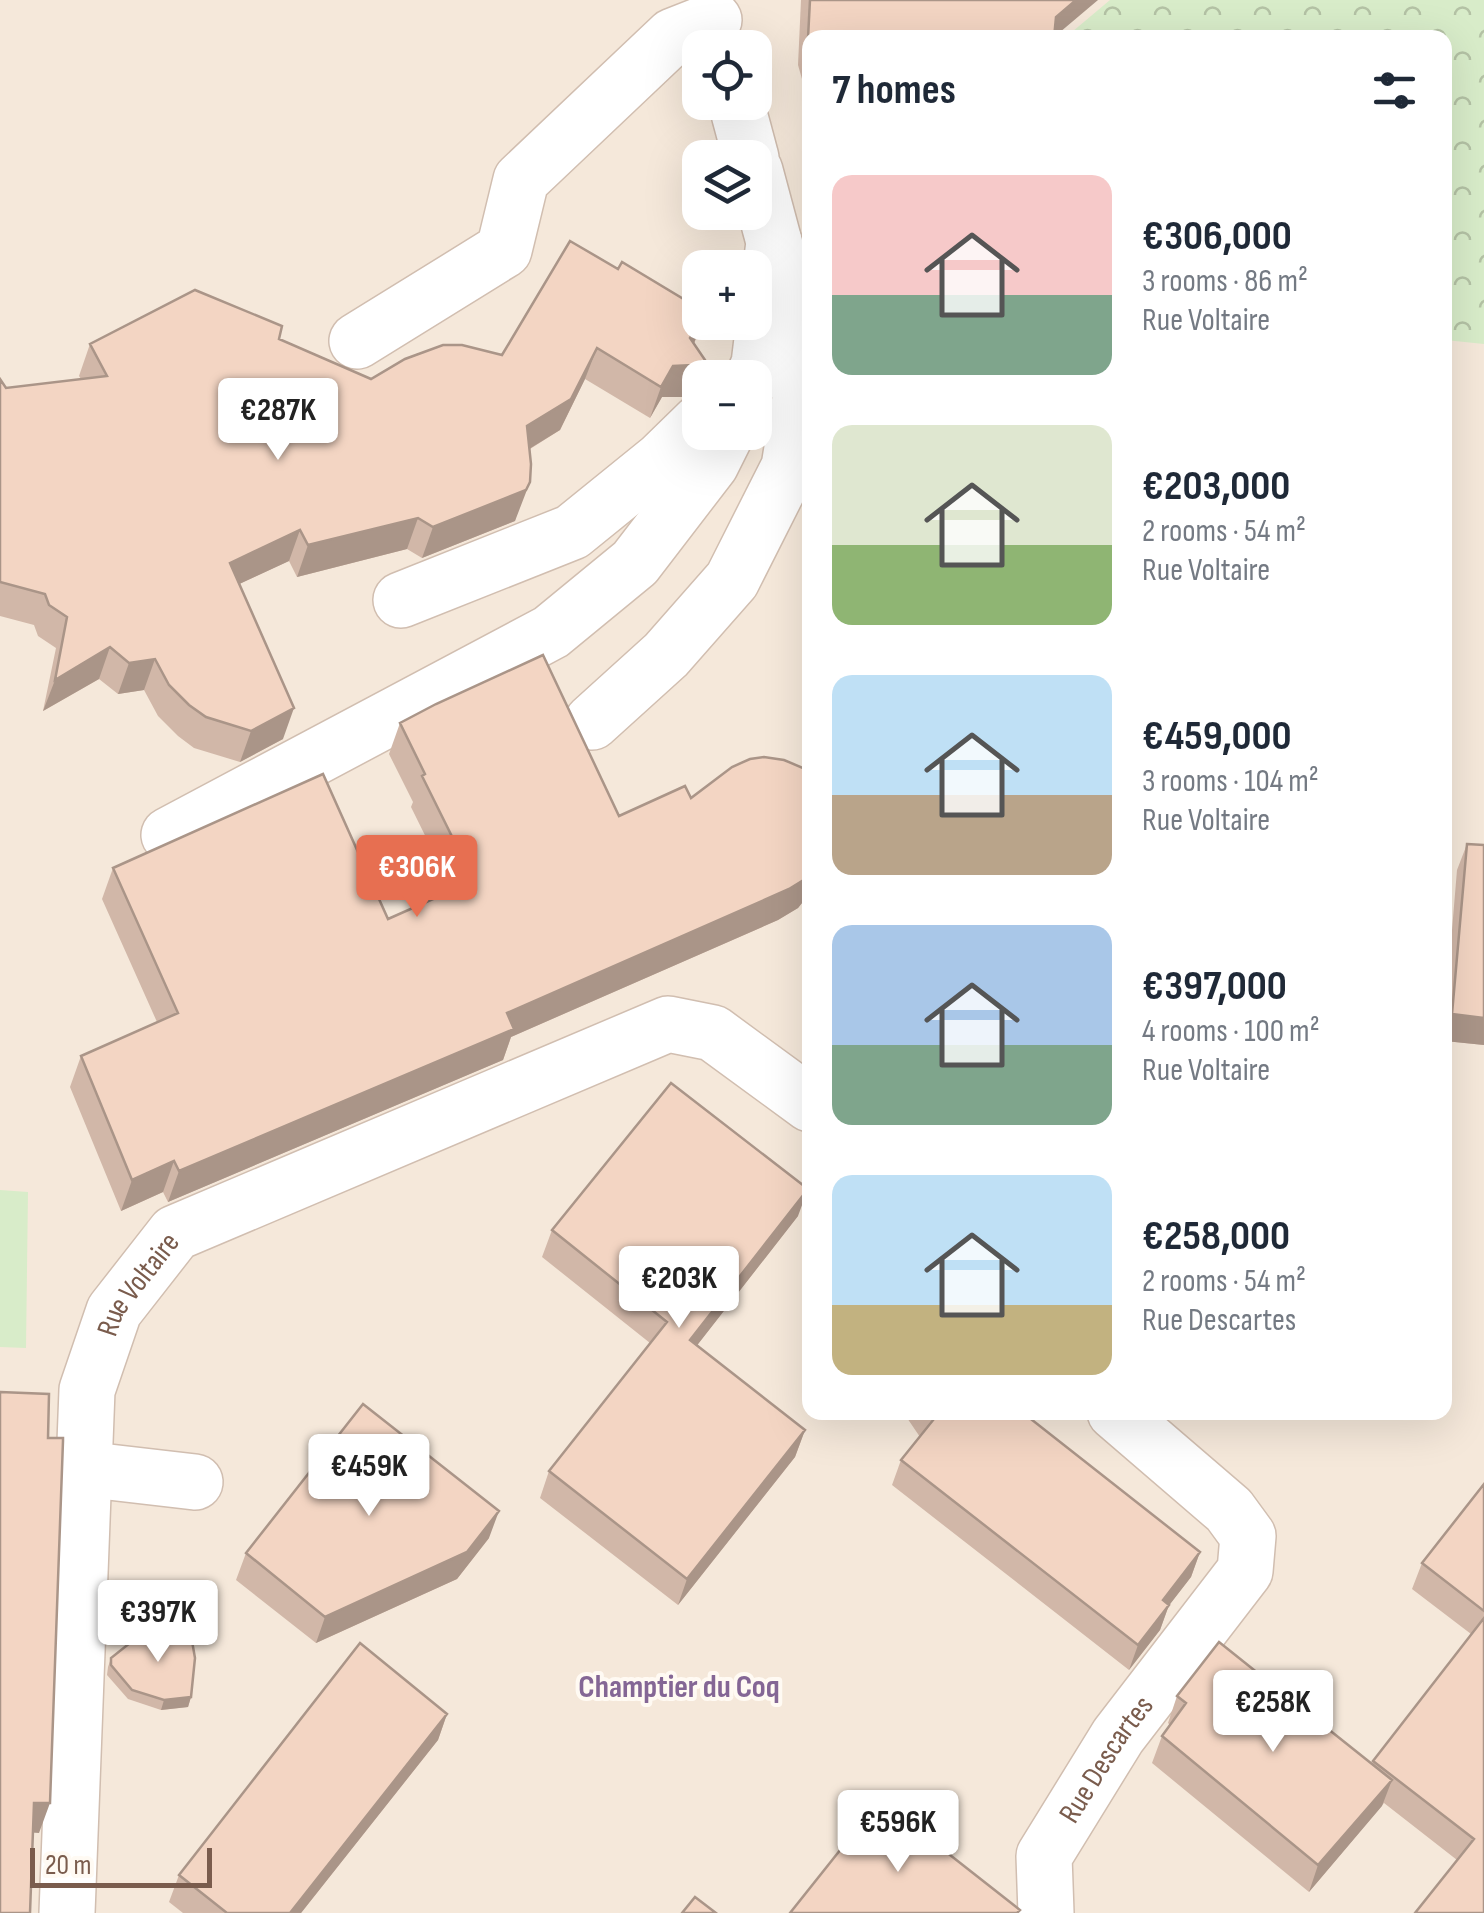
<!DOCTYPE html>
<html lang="en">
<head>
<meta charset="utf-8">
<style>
  body { margin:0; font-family:"Sofia Sans Condensed",sans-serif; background:#f2f2f3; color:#1f2937; height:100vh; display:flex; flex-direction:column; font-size:38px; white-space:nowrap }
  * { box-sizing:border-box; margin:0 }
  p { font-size:32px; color:#747a83 }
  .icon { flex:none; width:55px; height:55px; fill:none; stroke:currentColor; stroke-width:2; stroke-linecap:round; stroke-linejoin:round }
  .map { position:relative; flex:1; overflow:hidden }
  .details { position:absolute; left:802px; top:30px; width:650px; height:1390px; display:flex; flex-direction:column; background:#fff; border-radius:20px; box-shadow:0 10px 40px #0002 }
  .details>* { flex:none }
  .controls { position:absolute; left:682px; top:30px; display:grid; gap:20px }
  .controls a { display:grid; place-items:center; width:90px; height:90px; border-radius:20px; background:#fff; box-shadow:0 10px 40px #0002; font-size:50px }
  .scale { position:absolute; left:30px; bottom:25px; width:182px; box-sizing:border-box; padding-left:10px; border:5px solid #7a5c4d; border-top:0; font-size:28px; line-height:35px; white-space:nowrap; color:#7a5c4d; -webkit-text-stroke:8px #fffaf3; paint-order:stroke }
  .price { position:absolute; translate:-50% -85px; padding:0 22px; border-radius:10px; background:#fff; color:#222; font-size:32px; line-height:65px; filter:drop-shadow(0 2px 5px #0008) }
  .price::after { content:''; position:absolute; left:50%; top:60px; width:30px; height:22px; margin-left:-15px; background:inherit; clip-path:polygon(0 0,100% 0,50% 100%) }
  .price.selected { background:#e76f51; color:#fff }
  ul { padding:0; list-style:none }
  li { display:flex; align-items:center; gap:30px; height:250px; padding:0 30px }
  li span { display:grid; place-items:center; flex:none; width:280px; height:200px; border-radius:20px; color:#555 }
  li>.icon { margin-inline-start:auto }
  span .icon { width:120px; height:120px; fill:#fffc; stroke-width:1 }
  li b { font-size:42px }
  h2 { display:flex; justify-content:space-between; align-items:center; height:120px; padding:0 30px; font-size:42px }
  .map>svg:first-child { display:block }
  .residential { fill:#f5e8da; fill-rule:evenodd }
  .green { fill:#d8ecc9 }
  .park { fill:url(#park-crowns) }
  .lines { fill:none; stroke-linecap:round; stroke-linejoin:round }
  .minor-casing { stroke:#d1beb0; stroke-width:58 }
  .minor { stroke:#fff; stroke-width:55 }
  .wall { fill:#d1b7a8 }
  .shaded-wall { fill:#aa9588 }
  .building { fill:#f3d5c3; stroke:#aa9588; stroke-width:2.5 }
  .labels { text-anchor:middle; stroke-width:8; stroke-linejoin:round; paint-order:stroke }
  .street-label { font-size:30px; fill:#7a5c4d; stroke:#fffaf3 }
  .neighbourhood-label { font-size:32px; font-weight:bold; fill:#846695; stroke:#fffaf3 }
</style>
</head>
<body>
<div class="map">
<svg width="1484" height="1913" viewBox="0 0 1484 1913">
  <defs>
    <pattern id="park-crowns" width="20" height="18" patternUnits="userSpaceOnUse" patternTransform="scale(2.5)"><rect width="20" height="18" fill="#d8ecc9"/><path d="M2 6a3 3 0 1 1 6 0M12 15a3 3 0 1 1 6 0" fill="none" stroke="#b4c2a5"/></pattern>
  </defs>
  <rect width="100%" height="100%" fill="#fdf6ec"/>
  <!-- residential -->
  <path class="residential" d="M0 0H1484V1913H0ZM810 38H1445V1412H810ZM700 48H755V102H700ZM700 158H755V212H700ZM700 268H755V322H700ZM700 378H755V432H700Z"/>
  <!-- green -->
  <path class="green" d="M0 1190 28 1192 26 1348 0 1347Z"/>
  <!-- park -->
  <path class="park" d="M1110 0H1484V344L1445 340V38L1066 37Z"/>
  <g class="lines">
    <!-- minor casing -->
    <g class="minor-casing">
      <g id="minor">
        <path d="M736 102 751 158"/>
        <path d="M357 341 504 250 521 180 673 36 714 20"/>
        <path d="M753 378 759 364 774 242 755 171"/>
        <path d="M401 600 572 532 661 460 700 422"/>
        <path d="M592 722 666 655 732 580 789 467 806 361 774 242"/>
        <path d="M169 835 551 632 635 563 711 464 727 432"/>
        <path d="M83 1469 195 1482"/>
        <path id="s1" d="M67 1913 87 1390 114 1311 175 1233 668 1024 713 1033 810 1104"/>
        <path id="s2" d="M1046 1913 1044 1856 1118 1736 1245 1571 1248 1536 1229 1510 1115 1412"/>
      </g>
    </g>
    <!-- minor -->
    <use href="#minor" class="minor"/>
  </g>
  <!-- wall -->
  <path class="wall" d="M801 0H1098L810 38V107L798 65Z
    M702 322 694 344 705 360 693 392 683 397H662L650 418 585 379 560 430 530 449 515 521 422 558 407 549 297 577 289 561 239 584 283 739 240 762 194 748 178 736 158 716 144 690 118 694 99 679 43 711 56 648 38 636 34 625 0 616V379L6 388 81 379 79 376 90 344 279 339 371 379 502 355Z
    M400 723 619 816 691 798 810 775V893L798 908 778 920 511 1037 503 1060 168 1202 163 1192 121 1211 70 1087 81 1056 157 1022 102 899 113 868 388 919 452 890 411 807 413 802 389 754Z
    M1467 844 1484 1045 1445 1041V1014L1457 870Z
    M798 1216 697 1345 805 1430 795 1457 678 1605 540 1498 549 1471 650 1343 542 1257 552 1230Z
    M903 1412H1022L1200 1552 1191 1577 1169 1605 1160 1630 1129 1670 892 1485 901 1460 920 1437Z
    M1484 1484V1913L1457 1860 1384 1803 1309 1892 1152 1763 1162 1736 1170 1725 1168 1723 1177 1696 1372 1763 1471 1634 1412 1589 1422 1563Z
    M489 1538 457 1579 316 1643 236 1580 246 1553Z
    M111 1658 191 1697 188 1707 161 1710 128 1699 107 1675 108 1667Z
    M447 1714 438 1740 301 1913H183L169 1902 179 1875Z"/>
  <!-- shaded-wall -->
  <path class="shaded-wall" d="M1076 0H1098L1053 38 1056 17Z
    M700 322H702L694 343 705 360 693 392 683 397H662L650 418 661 387Z
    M597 348 585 379 560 430 516 457 527 426Z
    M530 482 515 521 422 558 433 527Z
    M418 518 407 549 297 577 308 545Z
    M300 530 289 561 218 594 230 563Z
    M110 647 99 679 43 711 55 680Z
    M155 659 144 690 118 694 129 663Z
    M294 708 283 739 240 762 251 731Z
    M810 876V893L798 908 778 920 511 1037 503 1060 168 1202 179 1171 507 1013Z
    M1452 1014 1484 1018V1045L1445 1041V1034Z
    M174 1161 163 1192 121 1211 132 1180Z
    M808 1189 798 1216 681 1366 690 1340Z
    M805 1430 795 1457 678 1605 687 1579Z
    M499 1511 489 1538 457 1579 316 1643 325 1617Z
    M1200 1552 1191 1577 1154 1625 1163 1600Z
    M1169 1605 1160 1630 1129 1670 1138 1645Z
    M191 1697 188 1707 161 1710 164 1700Z
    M447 1714 438 1740 301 1913H290Z
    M1392 1780 1382 1806 1309 1892 1318 1865Z
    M34 1803H50L39 1833 23 1832Z"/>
  <!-- building -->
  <path class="building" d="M810 0H1076L1056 17 1054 38H810V45L808 38Z
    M570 241 618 269 622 262 700 309V321L690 338 705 360 694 365 673 366 661 387 597 348 571 399 527 426 531 464 530 482 526 490 433 527 418 518 308 545 300 530 230 563 294 708 251 731 206 717 189 705 169 685 155 659 129 663 110 647 55 680 67 617 49 605 45 594 0 582V379L6 388 107 376 90 344 195 290 282 326 279 339 371 379 405 359 443 345H462L502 355Z
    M543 655 619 816 685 786 691 798 732 767 750 759 764 757 784 760 803 768 810 775V876L789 889 507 1013 514 1029 179 1171 174 1161 132 1180 81 1056 178 1013 113 868 323 774 388 919 474 881 422 776 425 774 400 723 436 704Z
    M1467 844 1484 845V1018L1452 1014Z
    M671 1083 808 1189 690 1340 805 1430 687 1579 549 1471 667 1322 552 1230Z
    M0 1392 49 1394 48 1438H63V1441L50 1803H34L30 1913H0Z
    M363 1404 499 1511 467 1552 325 1617 246 1553Z
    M930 1412H1022L1200 1552 1163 1600 1169 1605 1138 1645 901 1460 934 1419Z
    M1484 1484V1611L1422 1563Z
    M1484 1618V1913H1415L1474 1839 1373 1761Z
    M160 1630 192 1641 195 1658 191 1697 164 1700 132 1690 111 1665V1658L145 1631Z
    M1219 1642 1392 1780 1318 1865 1162 1736 1186 1703 1177 1696Z
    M360 1643 447 1714 290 1913H227L179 1875Z
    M880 1800 1020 1910 1017 1913H790Z
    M695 1897 716 1913H682Z"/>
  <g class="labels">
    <!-- street labels -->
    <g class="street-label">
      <text dy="10" stroke="none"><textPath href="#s1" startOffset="642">Rue Voltaire</textPath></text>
      <text dy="10" stroke="none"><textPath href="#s2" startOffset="172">Rue Descartes</textPath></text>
    </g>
    <!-- neighbourhood labels -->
    <g class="neighbourhood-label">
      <text x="679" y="1697">Champtier du Coq</text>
    </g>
  </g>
</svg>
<div class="controls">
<a><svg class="icon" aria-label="locate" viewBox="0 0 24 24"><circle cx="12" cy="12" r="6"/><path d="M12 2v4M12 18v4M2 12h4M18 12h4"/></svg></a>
<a><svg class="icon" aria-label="layers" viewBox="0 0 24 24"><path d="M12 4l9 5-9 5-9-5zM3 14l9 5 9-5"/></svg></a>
<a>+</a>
<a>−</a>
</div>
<div class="scale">20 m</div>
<b class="price" style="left:278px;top:463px">€287K</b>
<b class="price selected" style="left:417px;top:920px">€306K</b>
<b class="price" style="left:679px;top:1331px">€203K</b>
<b class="price" style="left:369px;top:1519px">€459K</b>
<b class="price" style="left:158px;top:1665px">€397K</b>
<b class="price" style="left:1273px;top:1755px">€258K</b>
<b class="price" style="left:898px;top:1875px">€596K</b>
<section class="details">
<h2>7 homes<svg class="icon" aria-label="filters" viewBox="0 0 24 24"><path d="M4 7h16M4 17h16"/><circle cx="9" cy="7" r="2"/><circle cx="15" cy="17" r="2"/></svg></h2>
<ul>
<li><span style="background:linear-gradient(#f6c9c9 60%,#7fa58c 0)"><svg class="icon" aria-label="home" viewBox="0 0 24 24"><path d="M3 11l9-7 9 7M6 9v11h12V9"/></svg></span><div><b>€306,000</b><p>3 rooms · 86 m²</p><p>Rue Voltaire</p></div></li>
<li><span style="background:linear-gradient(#dfe7d0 60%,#8fb573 0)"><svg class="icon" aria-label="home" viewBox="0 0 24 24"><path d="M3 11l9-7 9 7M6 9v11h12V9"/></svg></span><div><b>€203,000</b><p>2 rooms · 54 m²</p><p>Rue Voltaire</p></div></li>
<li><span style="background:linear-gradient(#bfe0f5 60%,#b9a48a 0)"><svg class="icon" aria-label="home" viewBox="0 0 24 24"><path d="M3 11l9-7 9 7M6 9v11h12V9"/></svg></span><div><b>€459,000</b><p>3 rooms · 104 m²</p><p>Rue Voltaire</p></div></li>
<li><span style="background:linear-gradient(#a9c7e8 60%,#7fa58c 0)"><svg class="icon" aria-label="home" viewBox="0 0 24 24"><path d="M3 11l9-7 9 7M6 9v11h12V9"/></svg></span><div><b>€397,000</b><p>4 rooms · 100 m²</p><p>Rue Voltaire</p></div></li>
<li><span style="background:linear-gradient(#bfe0f5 65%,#c2b280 0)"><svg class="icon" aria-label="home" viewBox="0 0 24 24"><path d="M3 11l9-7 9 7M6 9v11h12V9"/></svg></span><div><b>€258,000</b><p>2 rooms · 54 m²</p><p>Rue Descartes</p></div></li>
</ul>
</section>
</div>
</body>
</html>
